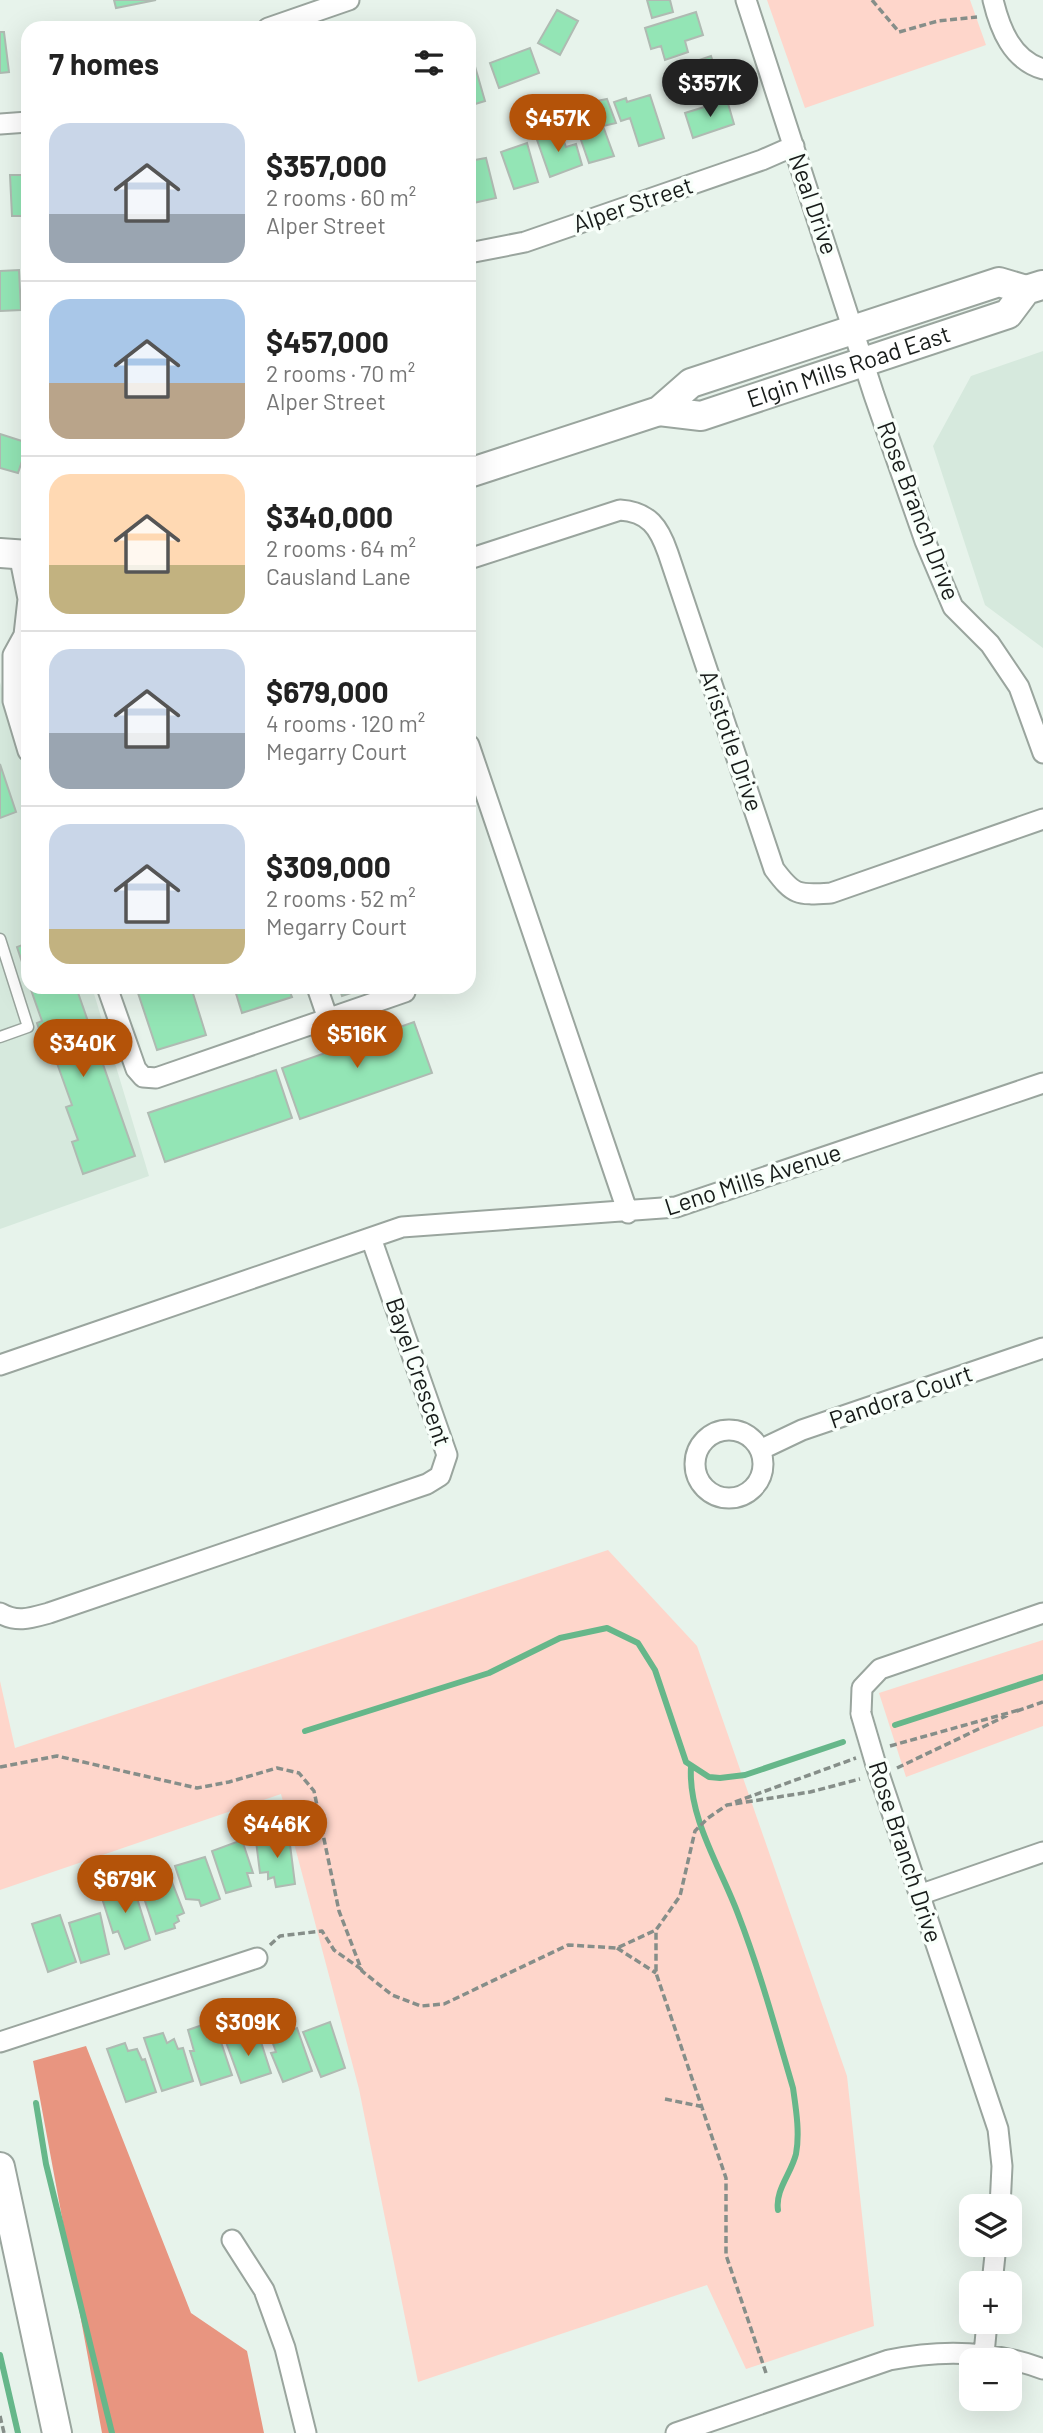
<!DOCTYPE html>
<html lang="en">
<head>
<meta charset="utf-8">
<style>
  body { margin:0; font-family:Barlow,sans-serif; background:#f2f2f2; color:#222; height:100vh; display:flex; flex-direction:column; font-size:26px; white-space:nowrap }
  * { box-sizing:border-box; margin:0 }
  p { font-size:23px; color:#767676 }
  .icon { flex:none; width:38px; height:38px; fill:none; stroke:currentColor; stroke-width:2; stroke-linecap:round; stroke-linejoin:round }
  .map { position:relative; flex:1; overflow:hidden }
  .panel { position:absolute; left:21px; top:21px; width:455px; height:973px; display:flex; flex-direction:column; background:#fff; border-radius:21px; box-shadow:0 7px 28px #0002 }
  .panel>* { flex:none }
  .tools { position:absolute; left:959px; top:2194px; display:grid; gap:14px }
  .tools a { display:grid; place-items:center; width:63px; height:63px; border-radius:14px; background:#fff; box-shadow:0 7px 28px #0002; font-size:35px }
  .price { position:absolute; translate:-50% -60px; padding:0 16px; border-radius:24px; background:#b45309; color:#fff; font-size:23px; line-height:46px; filter:drop-shadow(0 2px 4px #0008) }
  .price::after { content:''; position:absolute; left:50%; top:42px; width:21px; height:16px; margin-left:-10px; background:inherit; clip-path:polygon(0 0,100% 0,50% 100%) }
  .price.active { background:#222; color:#fff }
  ul { padding:0; list-style:none }
  li { display:flex; align-items:center; gap:21px; height:175px; padding:0 28px }
  li+li { border-top:2px solid #e0e0e0 }
  li span { display:grid; place-items:center; flex:none; width:196px; height:140px; border-radius:21px; color:#555 }
  li>.icon { margin-inline-start:auto }
  span .icon { width:84px; height:84px; fill:#fffc; stroke-width:1 }
  li b { font-size:30px }
  h2 { display:flex; justify-content:space-between; align-items:center; height:84px; padding:0 28px; font-size:30px }
  .map>svg:first-child { display:block }
  .built { fill:#d6e9dd }
  .green { fill:#fed6cb }
  .forest { fill:#e89580 }
  .lines { fill:none; stroke-linecap:round; stroke-linejoin:round }
  .stream { stroke:#66b78a; stroke-width:6 }
  .building { fill:#93e5b5; stroke:#afbab2; stroke-width:2 }
  .lane-casing { stroke:#9aa59e; stroke-width:13 }
  .street-casing { stroke:#9aa59e; stroke-width:23 }
  .secondary-casing { stroke:#9aa59e; stroke-width:32 }
  .path { stroke:#868e89; stroke-width:3.5; stroke-dasharray:7 3.5; stroke-linecap:butt }
  .lane { stroke:#fff; stroke-width:10 }
  .street { stroke:#fff; stroke-width:19 }
  .secondary { stroke:#fff; stroke-width:28 }
  .street-bridge-casing { stroke:#9aa59e; stroke-width:23; stroke-linecap:butt }
  .street-bridge { stroke:#fff; stroke-width:19 }
  .labels { text-anchor:middle; stroke-width:7; stroke-linejoin:round; paint-order:stroke }
  .street-label { font-size:24px; fill:#181c1a; stroke:#f8fffa }
</style>
</head>
<body>
<div class="map">
<svg width="1043" height="2433" viewBox="0 0 1043 2433">
  <rect width="100%" height="100%" fill="#e7f3eb"/>
  <!-- built -->
  <path class="built" d="M1043 351V648L985 605 933 446 971 376Z
    M0 682 28 775V987H92L149 1176 0 1229Z"/>
  <!-- green -->
  <path class="green" d="M767 0H970L986 45 805 108Z
    M608 1550 697 1646 847 2076 874 2326 746 2369 707 2285 418 2382 359 2089 281 1794 0 1890V1681L15 1748Z
    M1043 1640V1726L906 1777 879 1693Z"/>
  <!-- forest -->
  <path class="forest" d="M86 2046 191 2313 247 2351 264 2433H102L33 2061Z"/>
  <g class="lines">
    <!-- stream -->
    <path class="stream" d="M895 1725 1043 1677
      M305 1731 489 1673 560 1638 607 1628 638 1643 655 1670 686 1762 709 1777 720 1778 745 1775 843 1742
      M691 1767C688 1818 721 1868 738 1914 760 1971 776 2030 793 2088 796 2109 800 2133 796 2154 791 2174 775 2190 778 2210
      M36 2103 46 2164 112 2433
      M0 2355 18 2433"/>
  </g>
  <!-- building -->
  <path class="building" d="M114 0H156L116 8Z
    M647 0H670L673 12 652 18Z
    M557 10 578 21 560 55 538 43Z
    M696 12 703 35 685 41 688 52 665 60 661 46 651 49 645 28Z
    M0 32H4L9 72 0 73Z
    M530 48 539 73 499 88 490 63Z
    M472 56 485 101 469 106V57Z
    M711 56 721 87 696 96 684 65Z
    M650 95 664 138 639 146 630 118 621 121 614 102 626 98 627 102Z
    M607 99 616 123 603 126 614 156 589 163 574 120 595 113 592 102Z
    M727 100 734 124 693 138 685 113Z
    M560 130 566 147 576 144 582 165 550 177 536 137Z
    M527 143 538 182 514 189 501 152Z
    M486 158 496 198 469 204V161Z
    M10 175H28V216H12Z
    M19 270 21 310 0 311V271Z
    M0 434 28 443 18 473 0 468Z
    M0 764 16 812 0 818Z
    M28 943V980L17 947Z
    M30 987H76L135 1156 83 1174 72 1142 78 1140 66 1107 72 1105 49 1041 44 1043 37 1023 42 1021Z
    M136 987H191L206 1035 157 1050Z
    M234 987H288L292 997 242 1013Z
    M339 987H369L342 996Z
    M414 1022 432 1073 300 1119 282 1068Z
    M276 1070 292 1118 165 1162 148 1113Z
    M289 1837 295 1884 276 1887 274 1877 268 1879V1872L260 1873 256 1841Z
    M242 1840 253 1873H247L251 1886 226 1893 212 1851Z
    M205 1857 220 1899 201 1906 199 1900 186 1899 175 1866Z
    M132 1882 150 1940 125 1949 118 1931 113 1933 100 1892Z
    M172 1882 184 1913 177 1916 179 1921 174 1924 175 1928 156 1934 142 1892Z
    M100 1913 109 1954 81 1963 69 1923Z
    M60 1915 76 1962 48 1972 32 1924Z
    M214 2021 232 2075 201 2085 190 2051H194L188 2030Z
    M330 2022 345 2068 321 2077 303 2032Z
    M297 2028 312 2071 283 2082 271 2053 276 2052 271 2038Z
    M249 2032 254 2044 261 2042 271 2073 241 2083 226 2042Z
    M163 2033 167 2043 174 2039 178 2049 183 2048 193 2081 162 2091 144 2038Z
    M125 2043 128 2051 137 2049 142 2060 145 2059 156 2092 126 2102 107 2049Z"/>
  <g class="lines">
    <!-- lane casing -->
    <g class="lane-casing">
      <path id="lane" d="M0 939 28 1027 0 1037"/>
    </g>
    <!-- street casing -->
    <g class="street-casing">
      <path id="street" d="M746 0 874 395 925 541 953 607 990 644 1019 687 1043 753
        M993 0C1000 29 1012 60 1043 69
        M268 28 349 0
        M0 124 28 122
        M469 253 525 242 762 160 794 146
        M19 554 28 599 24 635 13 655V701L28 751
        M469 559 620 510C649 512 659 527 668 553L774 869C794 896 798 895 831 893L1043 819
        M469 745 628 1213
        M107 987 136 1069 143 1077 156 1078 405 992
        M317 987 328 1019
        M0 1365 402 1227 676 1207 1043 1083
        M695 1464a34 34 0 1 1 68 0a34 34 0 1 1-68 0Z
        M760 1450 802 1430 1043 1348
        M0 1613C17 1623 31 1618 49 1613L427 1484 440 1476 447 1455 371 1238
        M861 1714 862 1688 880 1669 1043 1613
        M876 1765 998 2129 1002 2166 1000 2207
        M919 1895 1043 1852
        M0 2042 257 1958
        M232 2240 264 2290 285 2348 306 2433
        M992 2284 996 2245
        M984 2354 987 2322
        M676 2433 889 2360C942 2349 992 2350 1043 2369"/>
    </g>
    <!-- secondary casing -->
    <g class="secondary-casing">
      <g id="secondary">
        <path id="s1" d="M659 411 701 416 1008 314 1026 290 1042 285"/>
        <path d="M469 473 659 411 691 383 999 282 1026 290"/>
        <path d="M0 553 28 555"/>
        <path d="M0 2167 57 2433"/>
      </g>
    </g>
    <!-- path -->
    <path class="path" d="M872 0 899 32 938 21 977 17
      M1017 1711 1043 1702
      M890 1746 1019 1710
      M0 1767 57 1756 197 1788 229 1782 277 1768 299 1773 314 1791 339 1911 362 1971 392 1995 421 2006 444 2004 568 1945 617 1948 656 1930
      M897 1768 1010 1714
      M735 1802 856 1758
      M270 1945 280 1936 322 1931 334 1950 361 1969
      M617 1948 656 1973
      M665 2099 704 2107
      M766 2373 726 2255V2178L656 1973V1930L680 1896 695 1831 708 1818 727 1805 810 1792 860 1779
      M0 2416 4 2433"/>
    <!-- lane -->
    <use href="#lane" class="lane"/>
    <!-- street -->
    <use href="#street" class="street"/>
    <!-- secondary -->
    <use href="#secondary" class="secondary"/>
    <!-- street-bridge casing -->
    <g class="street-bridge-casing">
      <path id="street-bridge" d="M861 1714 876 1765"/>
    </g>
    <!-- street-bridge -->
    <use href="#street-bridge" class="street-bridge"/>
  </g>
  <g class="labels">
    <!-- street labels -->
    <g class="street-label">
      <text transform="translate(813 204) rotate(71)" y="8">Neal Drive</text>
      <text transform="translate(633 205) rotate(-19)" y="8">Alper Street</text>
      <text dy="8" stroke="none"><textPath href="#s1" startOffset="198">Elgin Mills Road East</textPath></text>
      <text transform="translate(918 511) rotate(69)" y="8">Rose Branch Drive</text>
      <text transform="translate(731 741) rotate(71)" y="8">Aristotle Drive</text>
      <text transform="translate(753 1180) rotate(-18)" y="8">Leno Mills Avenue</text>
      <text transform="translate(418 1372) rotate(71)" y="8">Bayel Crescent</text>
      <text transform="translate(901 1397) rotate(-19)" y="8">Pandora Court</text>
      <text transform="translate(905 1852) rotate(72)" y="8">Rose Branch Drive</text>
    </g>
  </g>
</svg>
<div class="tools">
<a><svg class="icon" aria-label="layers" viewBox="0 0 24 24"><path d="M12 4l9 5-9 5-9-5zM3 14l9 5 9-5"/></svg></a>
<a>+</a>
<a>−</a>
</div>
<b class="price active" style="left:710px;top:119px">$357K</b>
<b class="price" style="left:558px;top:154px">$457K</b>
<b class="price" style="left:357px;top:1070px">$516K</b>
<b class="price" style="left:83px;top:1079px">$340K</b>
<b class="price" style="left:277px;top:1860px">$446K</b>
<b class="price" style="left:125px;top:1915px">$679K</b>
<b class="price" style="left:248px;top:2058px">$309K</b>
<section class="panel">
<h2>7 homes<svg class="icon" aria-label="filters" viewBox="0 0 24 24"><path d="M4 7h16M4 17h16"/><circle cx="9" cy="7" r="2"/><circle cx="15" cy="17" r="2"/></svg></h2>
<ul>
<li><span style="background:linear-gradient(#c9d6e8 65%,#9aa5b1 0)"><svg class="icon" aria-label="home" viewBox="0 0 24 24"><path d="M3 11l9-7 9 7M6 9v11h12V9"/></svg></span><div><b>$357,000</b><p>2 rooms · 60 m²</p><p>Alper Street</p></div></li>
<li><span style="background:linear-gradient(#a9c7e8 60%,#b9a48a 0)"><svg class="icon" aria-label="home" viewBox="0 0 24 24"><path d="M3 11l9-7 9 7M6 9v11h12V9"/></svg></span><div><b>$457,000</b><p>2 rooms · 70 m²</p><p>Alper Street</p></div></li>
<li><span style="background:linear-gradient(#ffd9b3 65%,#c2b280 0)"><svg class="icon" aria-label="home" viewBox="0 0 24 24"><path d="M3 11l9-7 9 7M6 9v11h12V9"/></svg></span><div><b>$340,000</b><p>2 rooms · 64 m²</p><p>Causland Lane</p></div></li>
<li><span style="background:linear-gradient(#c9d6e8 60%,#9aa5b1 0)"><svg class="icon" aria-label="home" viewBox="0 0 24 24"><path d="M3 11l9-7 9 7M6 9v11h12V9"/></svg></span><div><b>$679,000</b><p>4 rooms · 120 m²</p><p>Megarry Court</p></div></li>
<li><span style="background:linear-gradient(#c9d6e8 75%,#c2b280 0)"><svg class="icon" aria-label="home" viewBox="0 0 24 24"><path d="M3 11l9-7 9 7M6 9v11h12V9"/></svg></span><div><b>$309,000</b><p>2 rooms · 52 m²</p><p>Megarry Court</p></div></li>
</ul>
</section>
</div>
</body>
</html>
